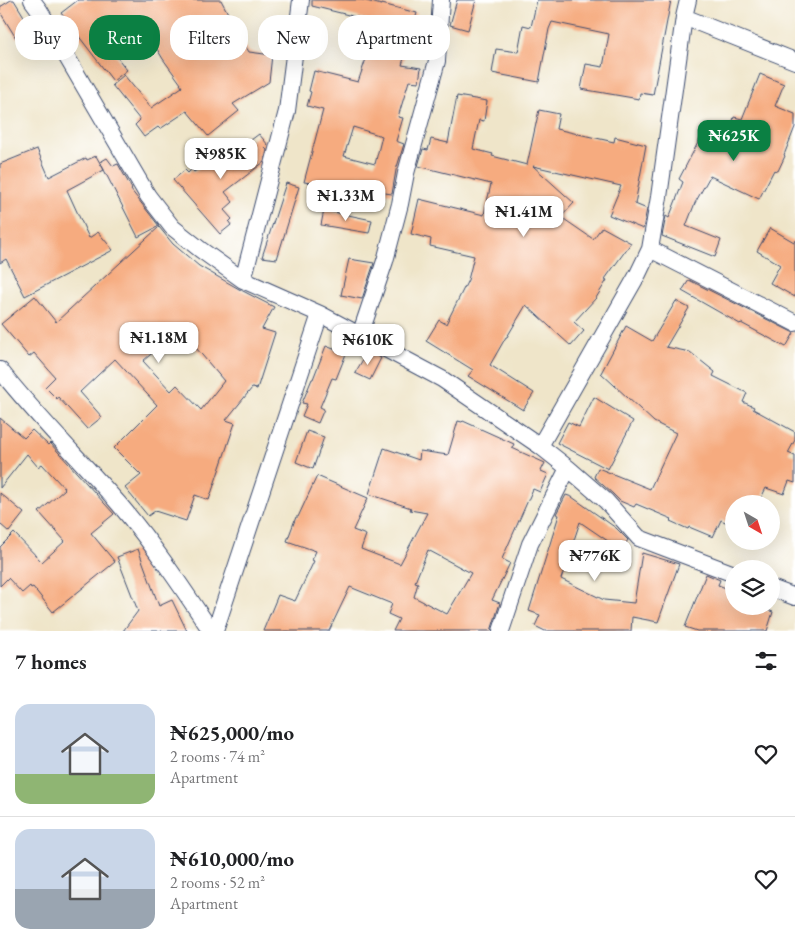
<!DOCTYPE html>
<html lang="en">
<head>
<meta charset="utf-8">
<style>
  body { margin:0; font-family:"EB Garamond",serif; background:#f6f6f6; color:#202124; height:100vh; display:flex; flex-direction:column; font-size:19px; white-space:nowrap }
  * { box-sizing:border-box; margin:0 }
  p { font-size:16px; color:#757577 }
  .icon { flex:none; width:28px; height:28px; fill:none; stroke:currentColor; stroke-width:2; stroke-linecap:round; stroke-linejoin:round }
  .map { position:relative; height:631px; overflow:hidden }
  .details { display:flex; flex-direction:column; background:#fff; flex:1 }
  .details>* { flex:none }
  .guide { position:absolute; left:15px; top:15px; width:500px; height:45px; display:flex; gap:10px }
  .needle { width:32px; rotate:141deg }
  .tools { position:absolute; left:725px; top:495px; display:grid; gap:10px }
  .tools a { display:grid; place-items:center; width:55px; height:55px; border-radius:50%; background:#fff; box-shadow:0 5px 20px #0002; font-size:25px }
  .price { position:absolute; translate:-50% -42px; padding:0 11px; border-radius:10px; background:#fff; color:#222; font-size:16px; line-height:32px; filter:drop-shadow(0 1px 2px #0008) }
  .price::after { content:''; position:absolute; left:50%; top:30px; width:15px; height:11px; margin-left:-8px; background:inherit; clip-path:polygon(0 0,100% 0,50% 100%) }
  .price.selected { background:#0b8043; color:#fff }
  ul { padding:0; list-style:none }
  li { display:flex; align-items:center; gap:15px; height:125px; padding:0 15px }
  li+li { border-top:1px solid #e0e0e0 }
  li span { display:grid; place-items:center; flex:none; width:140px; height:100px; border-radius:15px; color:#555 }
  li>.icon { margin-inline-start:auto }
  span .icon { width:60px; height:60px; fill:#fffc; stroke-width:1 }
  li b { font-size:21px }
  h2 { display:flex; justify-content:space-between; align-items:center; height:60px; padding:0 15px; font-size:21px }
  .pill { padding:0 18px; border-radius:20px; background:#fff; box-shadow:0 5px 20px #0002; font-size:18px; line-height:45px }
  .pill.selected { background:#0b8043; color:#fff }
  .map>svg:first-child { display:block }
  .building { fill:#f6ab7f; fill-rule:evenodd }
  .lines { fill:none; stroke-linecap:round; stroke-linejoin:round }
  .street-casing { stroke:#3b4a6e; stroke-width:18 }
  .street { stroke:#fff; stroke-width:16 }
</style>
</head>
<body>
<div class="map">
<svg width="795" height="631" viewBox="0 0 795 631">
  <rect width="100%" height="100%" fill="#fff"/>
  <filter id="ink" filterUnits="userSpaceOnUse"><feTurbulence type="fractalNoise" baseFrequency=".02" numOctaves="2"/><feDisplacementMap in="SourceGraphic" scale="10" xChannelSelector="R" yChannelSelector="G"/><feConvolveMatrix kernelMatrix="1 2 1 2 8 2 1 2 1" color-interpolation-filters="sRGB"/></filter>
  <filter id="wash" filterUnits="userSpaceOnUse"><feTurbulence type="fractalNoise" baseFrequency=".0096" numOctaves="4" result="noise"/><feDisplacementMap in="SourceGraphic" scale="20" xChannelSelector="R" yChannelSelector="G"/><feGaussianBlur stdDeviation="1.12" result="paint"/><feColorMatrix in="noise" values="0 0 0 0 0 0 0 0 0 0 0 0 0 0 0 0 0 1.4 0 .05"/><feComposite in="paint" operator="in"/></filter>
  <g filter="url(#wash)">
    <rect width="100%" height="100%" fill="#efe5c9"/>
    <g id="blocks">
      <!-- building -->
      <path class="building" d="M11 0H14L31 28 16 38 0 12V7Z
        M78 0H221L233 23H232L249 52 272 55 269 82 233 104 239 111 208 136 187 111 160 129 158 127 144 137 135 125 140 120 112 85 124 75 151 108 182 87 180 84H181L163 59 140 21 109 47 127 70 113 81 61 13Z
        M312 0H362L382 5V4L417 13 402 65 421 68 419 82 409 81 398 117 403 118 396 141 404 144 396 170 392 194 304 182 323 110 307 106 311 92 309 91 314 71 358 82 368 53 377 22 312 6ZM353 127 382 136 375 164 344 156Z
        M457 0H476L468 30 450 25Z
        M537 0H671L653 95 640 93 639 99 581 89 586 64 603 67 609 34 552 22 549 29 539 82 492 73 496 49 518 52 523 25 531 27Z
        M760 74 784 84 775 106 795 114V127L784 155 785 156 778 171 774 170 759 199 710 176 695 203 686 226 721 240 715 257 662 236 666 216 669 218 683 182 679 179 701 137 725 150 734 117 742 119Z
        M457 96 487 101 484 121 479 120 473 149 493 154 492 156 527 165 539 110 559 114 556 129 614 142 615 137 646 145 635 204 647 209 643 229 609 215 621 186 533 166 574 203 561 217 593 239 602 227 631 243 605 279 607 280 596 298 574 322 584 331 571 346 526 305 507 337H506L490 365 534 393 523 410 468 376 473 370 426 341 439 320 446 324 468 280 474 256 430 246 431 239 411 234 419 199 484 215 491 184 418 166 423 149 428 150 431 139 448 143Z
        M259 134 268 145 265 148 267 150 264 162 225 192 233 202 224 210 232 219 229 222 231 225 220 234 173 180 185 170 188 173 192 169 194 172 229 144 235 152Z
        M37 149 49 177 86 158 87 160 96 156 104 170 67 190 89 238 98 232 113 250 25 296 6 259 0 263V164Z
        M107 158 113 166 118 164 132 189 131 190 159 226 138 237 100 162Z
        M286 183 299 187 277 259 262 257Z
        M324 210 372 220 369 233 321 225Z
        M159 227 173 244 199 266 239 289 274 307 262 329 275 333 257 389 252 388 226 420 235 423 209 500 195 495 186 521 155 511 148 516 125 488 141 475 114 448 157 405 115 359 80 392 102 417 87 429 58 397 57 399 45 387 55 377 34 353 29 357 1 324 35 296 56 322ZM180 329 224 381 201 410 177 385 171 391 143 361Z
        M770 228 794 242 795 240V297L770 283 780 265 757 251Z
        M349 259 374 263 362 299 341 295Z
        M689 280 794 333 786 347 741 323 740 324 682 291Z
        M676 301 689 308 666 347 690 352 715 372 713 376 747 393 743 402 754 407 753 409 795 432V440L788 453 795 456V483L789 481 784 494 766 488 758 504H734V526L721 520 713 537 689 527 688 529 670 521 672 519 636 504 634 507 620 501 613 494 594 477 598 468 650 489 676 433 654 422 601 373 626 326 652 341Z
        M326 346 346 354 336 379 332 378 320 407 324 409 318 423 302 416 307 404 302 403 312 379H313Z
        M368 351 381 358 370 380 355 373Z
        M594 397 633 421 608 469 557 443 568 422 579 427Z
        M0 418 24 438 32 430 48 445 50 443 114 514 91 533 115 562 53 612 33 587 31 588 30 586 22 593 8 578 0 586V547L14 533 42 562 65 541 39 512 65 489 42 464 38 467 27 454 0 488Z
        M458 421 462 422 463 421 514 444 512 448 545 463 541 471 548 474 540 492 533 489 502 559 510 563 492 600 500 603 491 631H393L399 619 388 614 392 604 350 587 329 631H263L278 595 295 601 314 561 312 560 316 551 287 541 296 517H298L317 476 368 498 353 530 366 535 361 549 400 564 427 513 410 510 411 508 369 494 384 448 419 460 420 451 448 455ZM428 550 471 573 447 614 414 597 418 583 415 582Z
        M307 431 324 437 313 469 296 462Z
        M0 493 24 513 9 532 0 524Z
        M566 495 572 497 616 528 628 540 621 550 580 522 561 579 604 600 634 603 642 553 679 564 658 622 632 617 631 631H545L535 626 540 615 529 611 559 515 556 514Z
        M138 549 159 606 172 600 187 631H123L138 611 117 557Z
        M706 574 720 580 718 585 734 591V606H756L773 612 767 631H697L685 627Z"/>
    </g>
  </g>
  <g filter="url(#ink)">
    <use href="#blocks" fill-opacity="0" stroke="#3b4a6e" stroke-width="1"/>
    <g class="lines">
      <!-- street casing -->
      <g class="street-casing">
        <path id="street" d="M32 0 40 11 148 196 172 227 201 250 243 280 320 314 442 379 540 446 568 468 606 501 639 538 734 574
          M684 17 795 61
          M650 249 795 323
          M243 280 287 111 301 0
          M360 335 385 261 400 204 406 173 437 61 441 0
          M0 370C37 417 80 459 119 504 153 544 182 587 211 631
          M540 446 638 274 650 249 659 197 684 17 688 0
          M771 588 795 597
          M215 631 320 314
          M501 631 530 544 568 468"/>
      </g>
      <!-- street -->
      <use href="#street" class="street"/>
    </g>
  </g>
</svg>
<div class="tools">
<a><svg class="needle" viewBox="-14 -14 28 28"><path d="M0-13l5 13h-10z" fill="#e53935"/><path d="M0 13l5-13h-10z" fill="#757577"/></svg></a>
<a><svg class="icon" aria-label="layers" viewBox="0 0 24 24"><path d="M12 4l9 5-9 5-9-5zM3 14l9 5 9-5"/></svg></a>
</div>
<b class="price selected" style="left:734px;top:162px">₦625K</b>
<b class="price" style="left:221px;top:180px">₦985K</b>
<b class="price" style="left:346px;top:222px">₦1.33M</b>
<b class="price" style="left:524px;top:238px">₦1.41M</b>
<b class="price" style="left:159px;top:364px">₦1.18M</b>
<b class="price" style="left:368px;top:366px">₦610K</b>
<b class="price" style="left:595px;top:582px">₦776K</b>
<div class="guide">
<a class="pill">Buy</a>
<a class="pill selected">Rent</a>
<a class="pill">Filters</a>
<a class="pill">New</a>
<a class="pill">Apartment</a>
</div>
</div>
<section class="details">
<h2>7 homes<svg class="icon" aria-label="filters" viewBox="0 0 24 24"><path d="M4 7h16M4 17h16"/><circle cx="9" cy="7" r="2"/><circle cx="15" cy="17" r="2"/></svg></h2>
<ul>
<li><span style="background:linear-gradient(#c9d6e8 70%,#8fb573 0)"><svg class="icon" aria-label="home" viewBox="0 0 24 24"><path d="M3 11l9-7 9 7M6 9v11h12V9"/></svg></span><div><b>₦625,000/mo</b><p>2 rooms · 74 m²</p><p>Apartment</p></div><svg class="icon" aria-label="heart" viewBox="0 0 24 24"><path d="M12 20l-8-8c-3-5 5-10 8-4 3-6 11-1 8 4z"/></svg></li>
<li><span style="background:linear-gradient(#c9d6e8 60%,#9aa5b1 0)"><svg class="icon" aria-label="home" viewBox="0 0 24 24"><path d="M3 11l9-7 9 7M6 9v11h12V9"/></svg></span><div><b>₦610,000/mo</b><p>2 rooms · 52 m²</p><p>Apartment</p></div><svg class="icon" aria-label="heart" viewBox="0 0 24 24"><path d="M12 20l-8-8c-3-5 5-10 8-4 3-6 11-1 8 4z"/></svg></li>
</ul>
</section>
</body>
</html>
